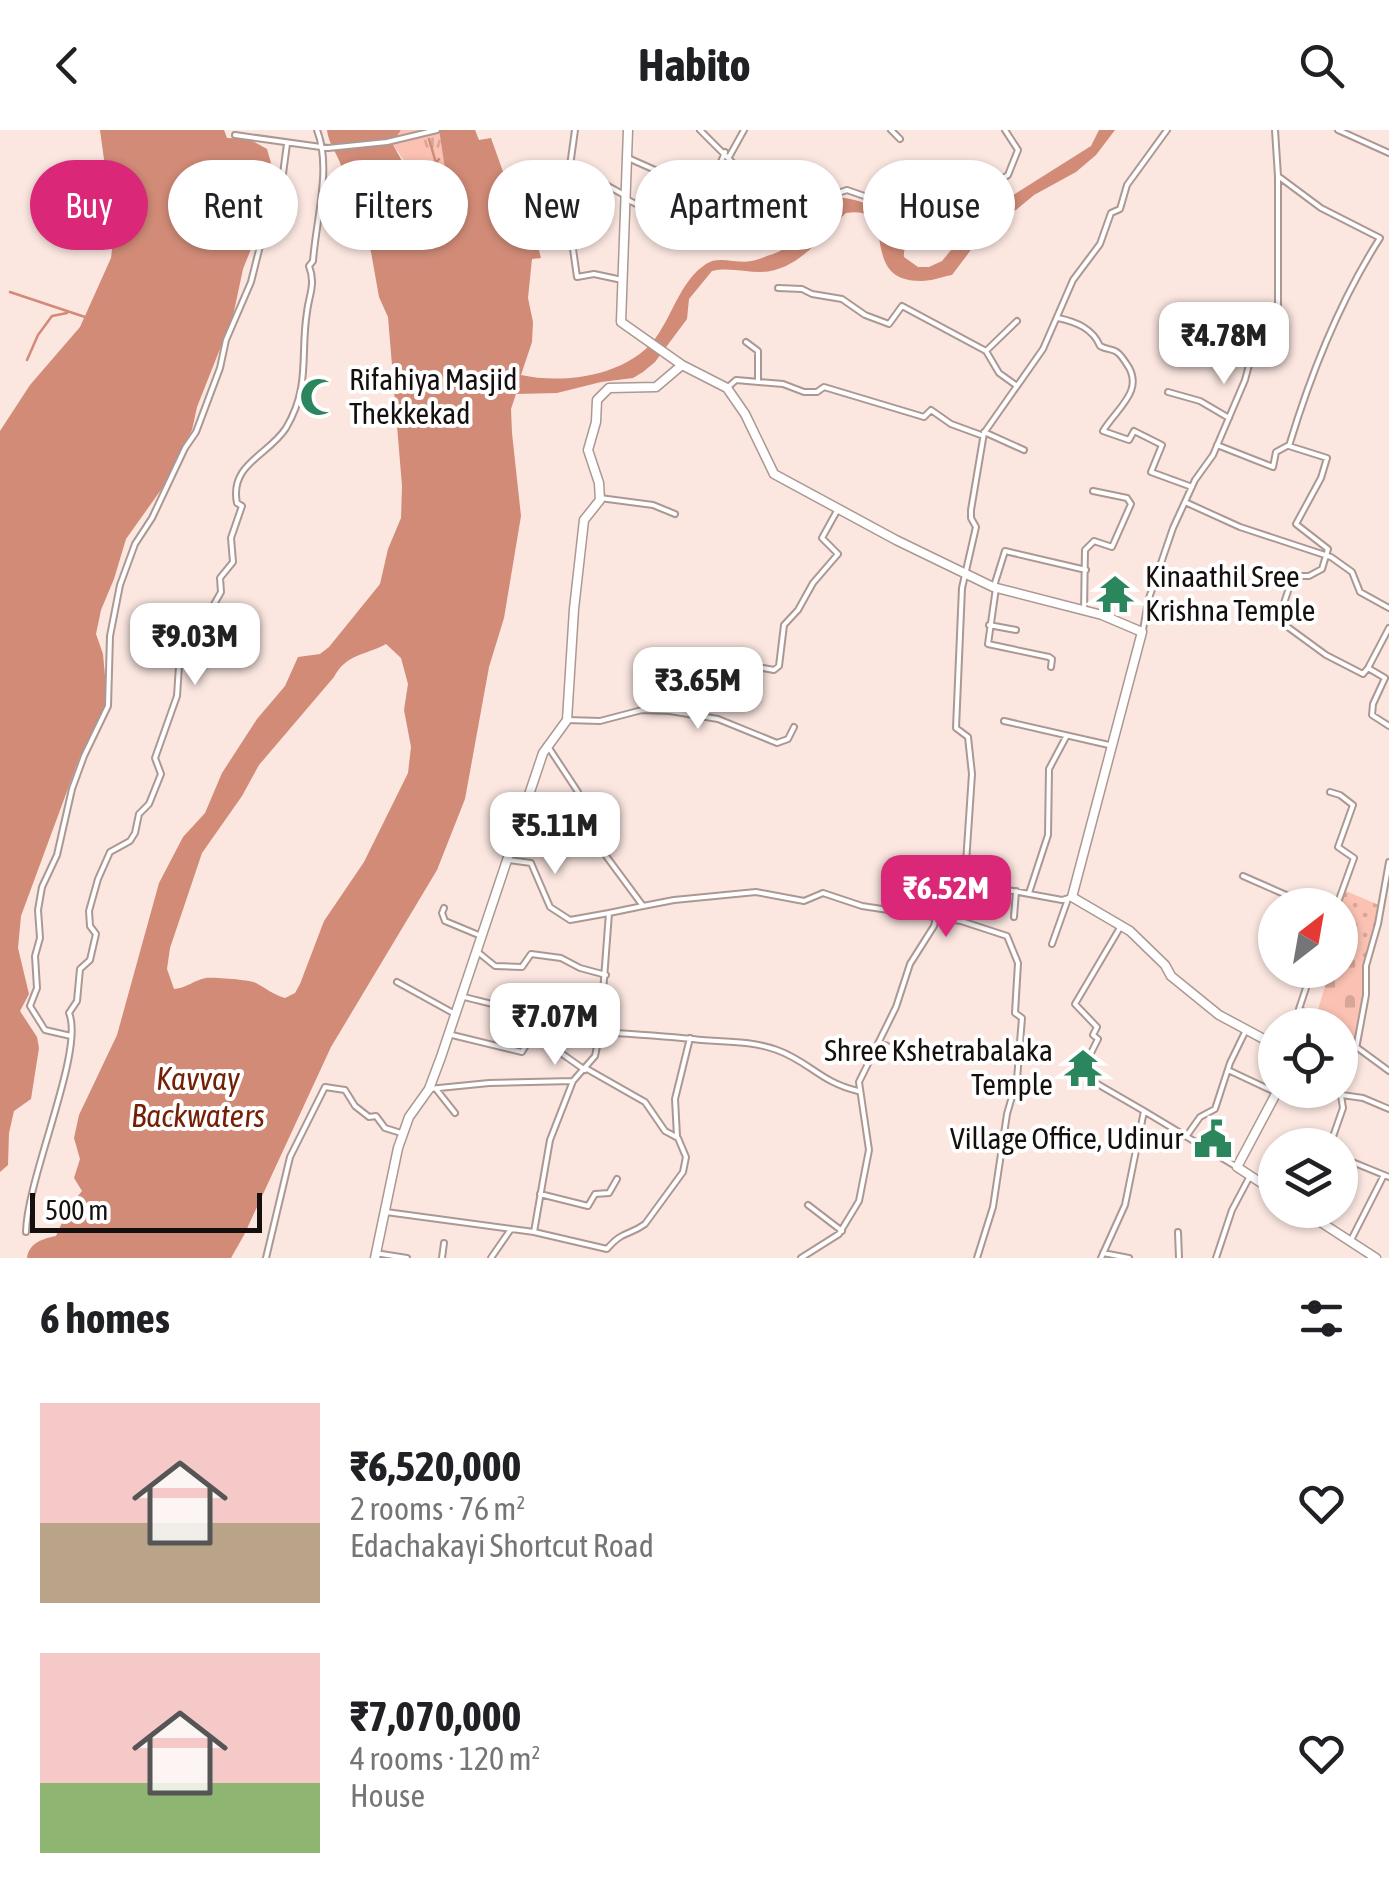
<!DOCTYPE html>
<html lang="en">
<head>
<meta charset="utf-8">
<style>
  body { margin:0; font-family:"Asap Condensed",sans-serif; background:#f6f6f6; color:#202124; height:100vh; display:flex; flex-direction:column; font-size:38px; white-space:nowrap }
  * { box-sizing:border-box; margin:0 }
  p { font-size:32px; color:#757577 }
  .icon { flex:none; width:55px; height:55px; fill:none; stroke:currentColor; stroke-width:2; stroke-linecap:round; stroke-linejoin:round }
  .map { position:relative; height:1128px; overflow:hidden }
  .side { display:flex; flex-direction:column; background:#fff; flex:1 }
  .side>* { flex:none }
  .top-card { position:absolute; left:30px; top:30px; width:1330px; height:90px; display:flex; gap:20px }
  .needle { width:65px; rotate:31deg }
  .controls { position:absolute; left:1258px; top:758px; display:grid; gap:20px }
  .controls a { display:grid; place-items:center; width:100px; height:100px; border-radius:50%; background:#fff; box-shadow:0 2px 8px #0004; font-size:50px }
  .scale { position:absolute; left:30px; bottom:25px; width:232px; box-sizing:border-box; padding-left:10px; border:5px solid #150f0d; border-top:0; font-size:28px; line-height:35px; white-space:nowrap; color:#150f0d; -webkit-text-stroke:8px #fff; paint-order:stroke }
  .price { position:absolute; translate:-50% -85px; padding:0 22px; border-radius:20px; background:#fff; color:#222; font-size:32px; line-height:65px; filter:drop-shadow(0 2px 5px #0008) }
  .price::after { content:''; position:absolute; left:50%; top:60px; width:30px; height:22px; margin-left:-15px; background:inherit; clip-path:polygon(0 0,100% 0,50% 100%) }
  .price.current { background:#db2777; color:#fff }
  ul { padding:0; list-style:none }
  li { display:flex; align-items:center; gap:30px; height:250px; padding:0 40px }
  li span { display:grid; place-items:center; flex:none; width:280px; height:200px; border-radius:0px; color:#555 }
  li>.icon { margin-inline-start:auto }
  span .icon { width:120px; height:120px; fill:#fffc; stroke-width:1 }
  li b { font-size:42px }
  h2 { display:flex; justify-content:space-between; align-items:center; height:120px; padding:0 40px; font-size:42px }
  .tag { padding:0 35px; border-radius:45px; background:#fff; box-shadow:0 2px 8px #0004; font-size:35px; line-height:90px }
  .tag.current { background:#db2777; color:#fff }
  header { display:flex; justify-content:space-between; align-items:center; height:130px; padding:0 40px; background:#fff; font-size:45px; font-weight:700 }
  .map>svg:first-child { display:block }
  .grass { fill:url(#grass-tufts) }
  .cemetery { fill:url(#cemetery-stones) }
  .park { fill:url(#park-dots) }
  .water { fill:#d18b77; fill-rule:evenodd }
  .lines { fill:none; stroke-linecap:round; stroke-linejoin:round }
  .stream { stroke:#d18b77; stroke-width:2.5 }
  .minor-casing { stroke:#ac9893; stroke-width:8 }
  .secondary-casing { stroke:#ac9893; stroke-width:11 }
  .minor { stroke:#fff; stroke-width:4 }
  .secondary { stroke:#fff; stroke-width:8 }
  .labels { text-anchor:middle; stroke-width:8; stroke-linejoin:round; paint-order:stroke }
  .poi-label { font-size:30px; fill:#150f0d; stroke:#fff; text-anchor:start }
  .water-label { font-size:32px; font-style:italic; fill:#732006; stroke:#fff }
</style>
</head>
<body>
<header><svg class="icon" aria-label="back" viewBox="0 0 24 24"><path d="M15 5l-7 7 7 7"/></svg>Habito<svg class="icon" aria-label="search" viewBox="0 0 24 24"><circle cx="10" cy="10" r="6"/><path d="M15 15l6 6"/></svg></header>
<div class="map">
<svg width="1389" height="1128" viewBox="0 0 1389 1128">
  <defs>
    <pattern id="grass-tufts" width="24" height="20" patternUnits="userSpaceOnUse" patternTransform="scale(2.5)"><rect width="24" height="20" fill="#fbc2b3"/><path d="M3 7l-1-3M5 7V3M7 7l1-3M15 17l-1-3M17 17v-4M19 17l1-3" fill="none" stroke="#d6a699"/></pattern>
    <pattern id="cemetery-stones" width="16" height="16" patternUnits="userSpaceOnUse" patternTransform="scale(2.5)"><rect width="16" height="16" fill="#fbc2b3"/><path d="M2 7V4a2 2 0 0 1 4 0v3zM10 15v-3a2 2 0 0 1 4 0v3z" fill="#d6a699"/></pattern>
    <pattern id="park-dots" width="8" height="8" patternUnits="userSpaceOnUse" patternTransform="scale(2.5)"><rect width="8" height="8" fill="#fbc2b3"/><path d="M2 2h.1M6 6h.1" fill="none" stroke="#d6a699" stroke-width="1.8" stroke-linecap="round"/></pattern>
  </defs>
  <rect width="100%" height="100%" fill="#fbe6e0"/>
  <!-- grass -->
  <path class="grass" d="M401 0H439L445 39C418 57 406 33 392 13Z"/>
  <!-- cemetery -->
  <path class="cemetery" d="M1340 825 1366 834V864L1354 913 1340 903V895H1329L1316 886 1330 840H1340Z"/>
  <!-- park -->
  <path class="park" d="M1346 761 1381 776 1365 834 1340 825V775Z"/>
  <!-- water -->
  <path class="water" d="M100 0H224L227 8 249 9 267 19 271 33 261 53 255 109 243 139 233 186 197 277 192 300 163 357 126 409 114 449 101 480 96 504 103 524 107 568 101 590 80 626 21 786 18 818 29 864 20 881 37 907 39 918 31 969 14 981 9 1003 8 1035 0 1042V301L30 255 80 197 111 128 114 103Z
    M327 0H401L392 13 402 31 413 33 415 44 426 46 445 39 439 0H475L479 10 491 8 511 64 523 61 527 73 522 78 524 97 533 98 541 128 532 129 528 168 533 192 532 212 521 245C566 255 633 245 659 203 674 180 682 150 706 134 718 125 737 134 751 131 758 130 766 126 773 124 801 114 813 86 835 68 851 64 902 86 906 103 908 111 903 120 904 127L918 137H929L942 131 970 97 999 74 1091 16 1099 0H1115L1096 25 1076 42 1034 65 1016 80 995 88 952 145C941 147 932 151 921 151 855 151 903 74 846 83 821 107 798 141 761 142 745 142 728 137 712 141L689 169 687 189 655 232 643 242 633 248 601 252 557 263 516 264 511 279 512 303 521 386 504 488 489 537 465 669 437 740 331 917 244 1105 231 1128H27C29 1113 42 1109 56 1106L69 1077 82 1061 74 1048 80 1029 74 1008 79 985 117 905 159 753 183 707 205 683 222 643 257 589 285 556 298 527 320 524 329 517 380 454 388 419 401 388 402 356 388 187 379 167 371 122 343 47C343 29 329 18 327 0ZM386 514 401 528 408 554 404 580 411 617 408 643 364 732 324 791 300 854 295 863 285 868C272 864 267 859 256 853 252 850 211 847 206 848 194 850 187 858 174 859L167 839 170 818 202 723 242 666 259 635 334 547C346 524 366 525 386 514Z"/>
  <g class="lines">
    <!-- stream -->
    <path class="stream" d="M429 9 436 33 439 29
      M10 162 85 187
      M27 230 38 205 52 186 67 183"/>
    <!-- minor casing -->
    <g class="minor-casing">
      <path id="minor" d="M575 0 569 43 599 51 626 66
        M700 0 750 50
        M891 0 900 9
        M1338 0 1389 23
        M235 5 328 18 387 12 437 0
        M729 27 744 0
        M628 28 682 52
        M569 43 574 87 570 98 577 147 594 144 622 150
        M1278 46 1321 78 1380 108C1339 172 1311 243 1289 316L1327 328 1321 348 1296 394 1328 419 1322 439 1309 446H1293L1282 479 1285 495 1326 525 1363 544 1368 538
        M811 62 823 68 847 60 873 69 895 66 907 78 931 64 943 62 959 76 1008 45 1018 20 1005 0
        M626 69 699 105 722 77 716 69 723 49 717 42 725 22
        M778 158 802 159 812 164 842 169 865 185 889 194 902 176 986 221
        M1058 188C1077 192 1093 199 1100 216 1105 219 1111 219 1115 221 1120 223 1124 230 1126 233 1146 260 1117 278 1103 301L1129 310 1134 301 1162 315 1151 342 1192 357
        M746 212 758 221V251
        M1017 256 999 243 986 221 1017 191
        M727 258 736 250 783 254 804 262H817L824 257 924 287 931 280 951 294 981 305
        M1168 262 1200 271 1229 288
        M984 302 1024 320
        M1217 315 1273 337 1276 322 1289 315
        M600 368 653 375 675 384
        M1185 372 1240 397 1331 427 1352 442 1360 462 1389 478
        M994 456 1005 421 1086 440
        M996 458 988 514 1049 527 1052 529 1051 537
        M1084 481 1085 420 1094 411 1112 417 1131 374 1127 368 1093 361
        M989 495 1016 500
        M1389 498 1368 538 1385 548 1373 574 1372 585 1389 596
        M1143 500 1148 471 1173 398 1195 350 1213 325 1245 250 1254 216 1278 177V46L1275 0
        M763 538 774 540 779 536 784 495 798 480 813 453 838 424 822 408 838 379
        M567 590 600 591 642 580 670 581 718 589 777 613 788 609 794 597
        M1004 591 1109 615
        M547 615 578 662 595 711 643 776 609 783 600 902
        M1330 662 1340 665 1353 675 1338 717 1354 728 1337 775
        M509 730 531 733 550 777 570 790 609 783
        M1243 746 1309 775
        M956 749 990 752 1002 759 1062 770 1072 767
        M1029 763 1048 705 1049 639 1066 607
        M643 776 674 770 756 762 804 771 823 763 862 776 961 791 1007 806 1018 833 1015 883 1022 888 1017 949 1007 984 993 1077 977 1128
        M444 778 442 783 445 791 481 806
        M1014 787 1016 761
        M1052 814 1068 769
        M479 823 495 836 522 837 531 824 561 828 580 838 606 845
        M1312 840 1299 879 1316 889
        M397 852 455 884
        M1313 895 1316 889 1325 895
        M448 904 522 922 529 910 541 909 543 904C528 878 488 874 461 866
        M1340 905 1389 941
        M71 906 45 900 30 876 37 858 35 826 40 808 38 780 42 757 57 725 72 659 84 626 108 576 110 506 120 455 135 414 152 388 185 318 196 302 220 238 226 210 251 152 265 96 282 51 287 14
        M541 909 585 940
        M881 913 898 921 943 924
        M1356 919 1366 865V836L1378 794 1389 732
        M1089 927 1098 909 1093 905 1097 897 1075 874 1121 796
        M1228 940 1277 963
        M1340 941 1352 916
        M1094 952 1144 981
        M429 959 489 953 573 951 595 926 600 902C632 904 662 906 693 909 723 913 745 909 777 920 810 932 820 952 858 961
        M436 959 455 983
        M1342 965 1363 968 1389 979
        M1188 1004 1200 987 1215 979 1230 933 1246 900
        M677 1006 675 969 690 908
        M1330 1015 1343 978 1340 959
        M1340 1027 1389 1047
        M540 1064 588 1076 595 1064 609 1063 617 1049
        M808 1075 842 1101
        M386 1082 534 1102 550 1010 573 951
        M26 1102C27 1047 85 920 69 883L77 871 80 839 90 830 96 804 90 796 89 781 98 749 110 722 130 711 135 703 139 684 149 674 161 644 155 628 177 566 179 536 221 462 220 448 233 432 231 408 242 376 237 373C229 334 269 325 286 298 311 256 300 224 307 182 309 165 316 154 309 136L313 131C316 89 332 38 317 0
        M534 1102 607 1119C623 1100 629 1106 645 1094L683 1042 686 1027 678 1008 665 1001 645 972 587 939
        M1178 1102 1179 1128
        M1350 1112 1384 1045
        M375 1123 407 1128
        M1103 1123 1129 1128
        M266 1128 290 1027 325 957 345 960 355 976 369 987 376 986 385 998 401 1003
        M442 1128 444 1113
        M491 1128 511 1099
        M801 1128 839 1104 859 1071 869 1020 859 952 896 877 910 834 934 796 942 764 966 733 972 644 968 607 956 598 962 458 976 397 971 388V380L984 303 1043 219 1073 150 1100 114 1111 83 1120 79 1127 55 1167 0
        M1101 1128 1125 1075 1144 981 1237 1037
        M1216 1128 1232 1080 1250 1046"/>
    </g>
    <!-- secondary casing -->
    <g class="secondary-casing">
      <path id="secondary" d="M628 0 621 192 682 235 727 258 745 284 774 344 896 410 993 457 1102 485 1142 502 1072 767 1130 801 1165 835 1171 846 1219 885 1275 915
        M1275 1062 1237 1037 1278 960
        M1302 1080 1376 1128
        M375 1128 398 1018 409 987 429 959 441 927 543 623 567 590 574 479 584 390 600 370 599 353 588 320 596 292 597 270 609 258 656 257 682 235"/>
    </g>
    <!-- minor -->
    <use href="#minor" class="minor"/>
    <!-- secondary -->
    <use href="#secondary" class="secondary"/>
  </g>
  <!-- icons -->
  <defs>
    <g id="mosque-bare" transform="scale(3)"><path d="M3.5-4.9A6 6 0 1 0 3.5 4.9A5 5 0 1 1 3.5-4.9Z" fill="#2b865d" stroke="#fff" stroke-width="2.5" paint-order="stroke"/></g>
    <g id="temple-bare" transform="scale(3)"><path d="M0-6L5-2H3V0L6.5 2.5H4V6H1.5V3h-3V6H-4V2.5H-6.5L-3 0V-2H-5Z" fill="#2b865d" stroke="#fff" stroke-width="2.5" paint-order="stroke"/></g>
    <g id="civic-bare" transform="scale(3)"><path d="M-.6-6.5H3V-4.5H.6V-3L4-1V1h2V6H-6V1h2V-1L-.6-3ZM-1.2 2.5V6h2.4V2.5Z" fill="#2b865d" stroke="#fff" stroke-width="2.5" paint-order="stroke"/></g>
  </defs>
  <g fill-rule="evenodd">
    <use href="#mosque-bare" x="319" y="267"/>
    <use href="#temple-bare" x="1115" y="464"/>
    <use href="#temple-bare" x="1083" y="938"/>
    <use href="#civic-bare" x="1213" y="1009"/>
  </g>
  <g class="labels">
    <!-- poi labels -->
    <g class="poi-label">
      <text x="349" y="260">Rifahiya Masjid<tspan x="349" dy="34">Thekkekad</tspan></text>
      <text x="1145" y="457">Kinaathil Sree<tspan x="1145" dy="34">Krishna Temple</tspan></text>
      <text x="1053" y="931" text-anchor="end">Shree Kshetrabalaka<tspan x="1053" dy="34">Temple</tspan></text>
      <text x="1183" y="1019" text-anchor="end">Village Office, Udinur</text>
    </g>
    <!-- water labels -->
    <g class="water-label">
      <text x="198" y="960">Kavvay<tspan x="198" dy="37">Backwaters</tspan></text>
    </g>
  </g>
</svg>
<div class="controls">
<a><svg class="needle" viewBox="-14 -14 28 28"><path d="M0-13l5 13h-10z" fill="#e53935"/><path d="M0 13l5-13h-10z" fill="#757577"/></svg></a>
<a><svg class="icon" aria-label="locate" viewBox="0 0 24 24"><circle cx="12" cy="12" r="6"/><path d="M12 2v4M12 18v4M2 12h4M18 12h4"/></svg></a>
<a><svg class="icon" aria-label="layers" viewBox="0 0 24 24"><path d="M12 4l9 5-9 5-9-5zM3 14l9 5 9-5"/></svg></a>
</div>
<div class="scale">500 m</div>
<b class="price" style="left:1224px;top:257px">₹4.78M</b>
<b class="price" style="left:195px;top:558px">₹9.03M</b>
<b class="price" style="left:698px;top:602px">₹3.65M</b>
<b class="price" style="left:555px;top:747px">₹5.11M</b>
<b class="price current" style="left:946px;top:810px">₹6.52M</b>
<b class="price" style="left:555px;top:938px">₹7.07M</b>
<div class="top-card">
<a class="tag current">Buy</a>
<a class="tag">Rent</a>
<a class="tag">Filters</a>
<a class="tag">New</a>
<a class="tag">Apartment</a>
<a class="tag">House</a>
</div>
</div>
<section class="side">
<h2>6 homes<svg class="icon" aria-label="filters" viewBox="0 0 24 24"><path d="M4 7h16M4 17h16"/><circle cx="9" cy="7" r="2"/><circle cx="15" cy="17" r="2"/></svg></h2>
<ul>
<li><span style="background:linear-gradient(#f6c9c9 60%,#b9a48a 0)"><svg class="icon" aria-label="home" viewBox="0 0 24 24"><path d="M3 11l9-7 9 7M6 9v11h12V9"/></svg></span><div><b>₹6,520,000</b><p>2 rooms · 76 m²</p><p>Edachakayi Shortcut Road</p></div><svg class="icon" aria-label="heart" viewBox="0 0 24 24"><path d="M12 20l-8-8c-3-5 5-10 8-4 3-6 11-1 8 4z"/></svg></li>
<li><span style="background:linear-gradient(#f6c9c9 65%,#8fb573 0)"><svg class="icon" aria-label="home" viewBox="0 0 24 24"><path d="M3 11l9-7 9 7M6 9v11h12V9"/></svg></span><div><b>₹7,070,000</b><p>4 rooms · 120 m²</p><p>House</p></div><svg class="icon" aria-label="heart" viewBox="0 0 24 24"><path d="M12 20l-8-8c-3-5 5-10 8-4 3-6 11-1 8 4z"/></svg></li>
</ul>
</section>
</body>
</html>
